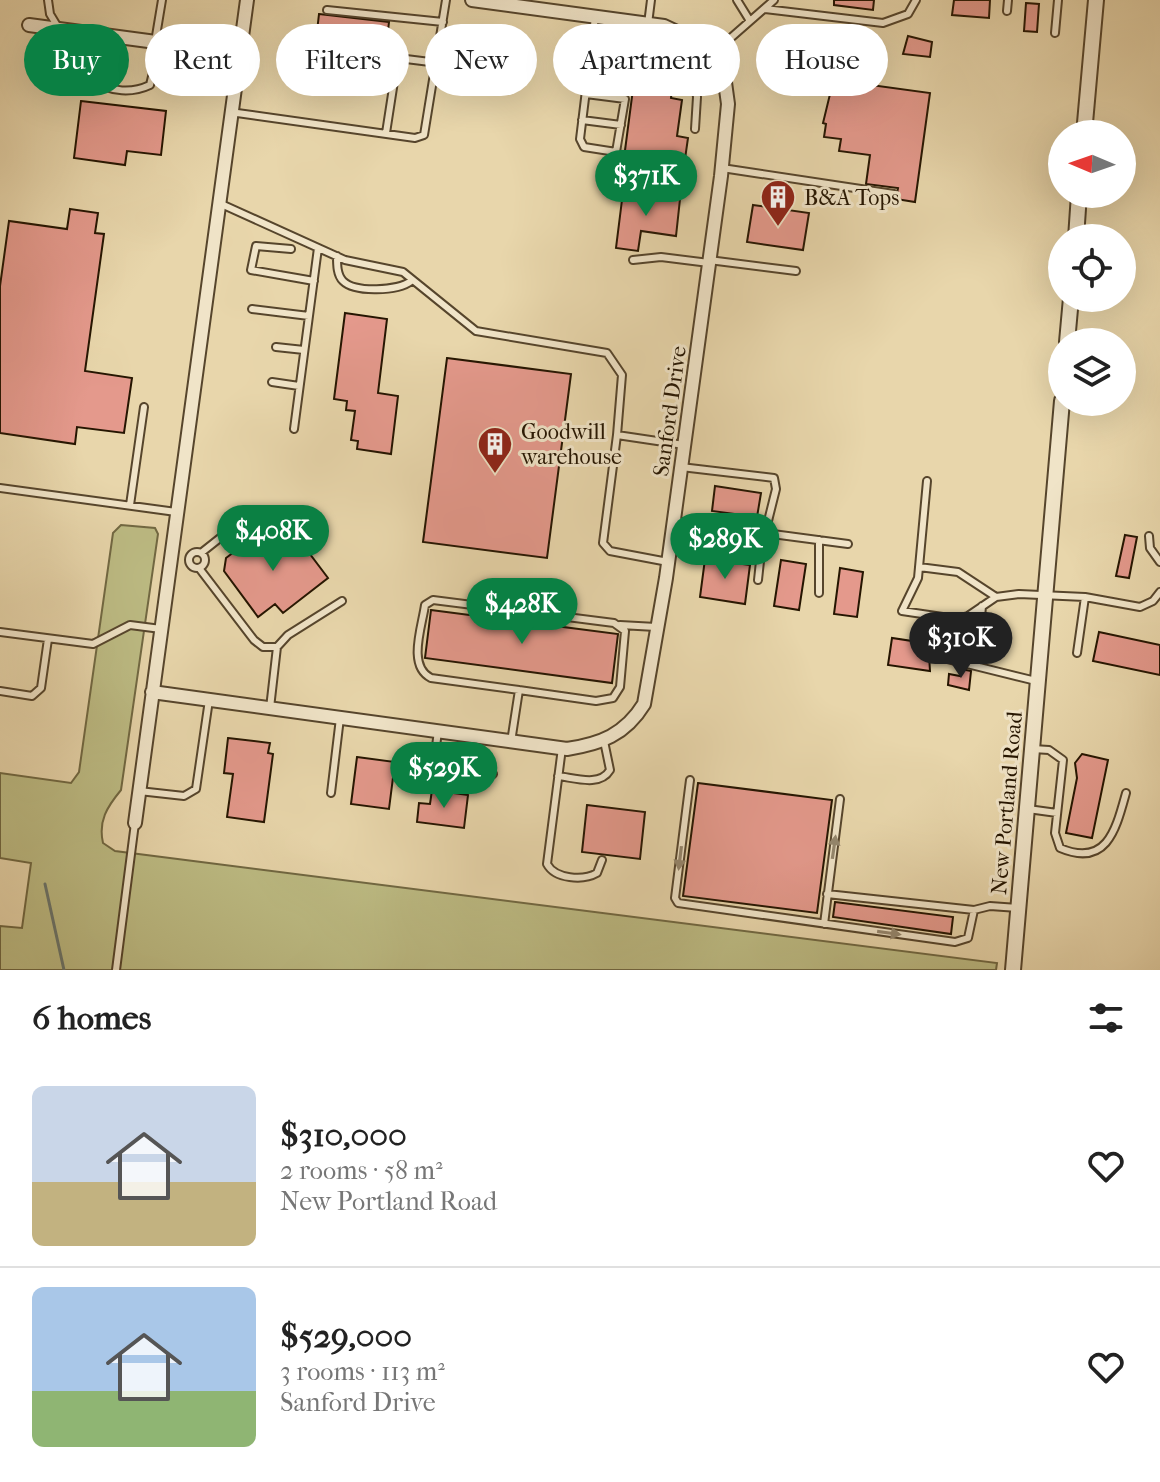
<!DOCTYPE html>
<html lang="en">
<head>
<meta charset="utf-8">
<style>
  body { margin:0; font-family:"IM FELL French Canon",serif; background:#f2f2f2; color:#222; height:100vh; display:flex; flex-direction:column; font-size:30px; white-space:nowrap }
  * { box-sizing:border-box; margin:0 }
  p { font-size:26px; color:#767676 }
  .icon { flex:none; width:44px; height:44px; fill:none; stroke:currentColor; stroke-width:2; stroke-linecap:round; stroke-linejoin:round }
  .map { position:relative; height:970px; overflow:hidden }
  .side { display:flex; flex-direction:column; background:#fff; flex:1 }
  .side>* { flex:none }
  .guide { position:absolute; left:24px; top:24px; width:1112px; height:72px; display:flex; gap:16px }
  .needle { width:52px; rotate:272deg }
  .fabs { position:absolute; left:1048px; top:120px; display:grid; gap:16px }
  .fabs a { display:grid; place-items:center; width:88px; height:88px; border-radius:50%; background:#fff; box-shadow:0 8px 32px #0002; font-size:40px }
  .price { position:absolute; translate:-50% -68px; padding:0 18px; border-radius:28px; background:#0b8043; color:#fff; font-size:26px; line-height:52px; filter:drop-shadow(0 2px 4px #0008) }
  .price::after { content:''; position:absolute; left:50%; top:48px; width:24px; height:18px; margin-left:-12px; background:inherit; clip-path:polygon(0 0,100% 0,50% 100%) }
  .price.active { background:#222; color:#fff }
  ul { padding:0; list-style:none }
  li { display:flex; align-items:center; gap:24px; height:200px; padding:0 32px }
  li+li { border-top:2px solid #e0e0e0 }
  li span { display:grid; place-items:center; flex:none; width:224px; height:160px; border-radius:12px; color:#555 }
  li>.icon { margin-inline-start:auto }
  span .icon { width:96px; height:96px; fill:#fffc; stroke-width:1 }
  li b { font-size:34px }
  h2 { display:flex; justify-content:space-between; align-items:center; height:96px; padding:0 32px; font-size:34px }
  .tag { padding:0 28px; border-radius:36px; background:#fff; box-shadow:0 8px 32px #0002; font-size:28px; line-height:72px }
  .tag.active { background:#0b8043; color:#fff }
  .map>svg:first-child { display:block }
  .green { fill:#bdbc84; stroke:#716842; stroke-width:2 }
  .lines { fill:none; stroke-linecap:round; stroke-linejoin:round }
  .stream { stroke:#6b766c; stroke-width:3 }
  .building { fill:#e4998c; stroke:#251501; stroke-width:2 }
  .service-casing { stroke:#56452c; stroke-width:10 }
  .minor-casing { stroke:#56452c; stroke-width:16 }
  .tertiary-casing { stroke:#56452c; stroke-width:18 }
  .service { stroke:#f0e4c8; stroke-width:6 }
  .minor { stroke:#f0e4c8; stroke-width:12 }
  .tertiary { stroke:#f0e4c8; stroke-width:14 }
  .oneway { fill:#95876e }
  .labels { text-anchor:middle; stroke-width:6; stroke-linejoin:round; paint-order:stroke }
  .poi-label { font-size:22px; fill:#251501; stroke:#f0e4c8; text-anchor:start }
  .street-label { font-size:22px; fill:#251501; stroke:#f0e4c8 }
</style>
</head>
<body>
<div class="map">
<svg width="1160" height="970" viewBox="0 0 1160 970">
  <rect width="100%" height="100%" fill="#e8d6ab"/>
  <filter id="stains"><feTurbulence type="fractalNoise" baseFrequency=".0025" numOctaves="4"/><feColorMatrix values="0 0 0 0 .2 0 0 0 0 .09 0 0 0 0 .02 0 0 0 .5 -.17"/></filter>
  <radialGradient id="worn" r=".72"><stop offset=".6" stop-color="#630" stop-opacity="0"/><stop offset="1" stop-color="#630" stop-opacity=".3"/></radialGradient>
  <!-- green -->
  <path class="green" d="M121 525 155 528 158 534 121 790C107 807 98 821 103 843L115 851 997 963 996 970H0V926L22 928 31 863 0 858V773L71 783 79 772 113 533Z"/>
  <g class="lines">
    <!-- stream -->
    <path class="stream" d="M45 884 64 970"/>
  </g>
  <!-- building -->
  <path class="building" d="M834 0H874L873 10 834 5Z
    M954 0H990L989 18 952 15Z
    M1026 3 1039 4 1037 32 1024 31Z
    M319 14 389 22 382 84 312 75Z
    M908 36 932 42 930 57 903 54Z
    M636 66 674 71 671 98 682 100 677 136 688 138 684 166 624 158Z
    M849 82 930 93 915 202 896 199 898 188 866 184 870 155 839 151 841 139 824 137 826 124 823 123 831 90 848 92Z
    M81 101 166 111 161 155 127 151 125 165 74 158Z
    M623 192 680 199 676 236 641 231 638 251 616 248Z
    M753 205 809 213 803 250 747 242Z
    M70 209 98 213 95 233 104 234 85 371 132 378 124 433 77 427 75 444 0 433V286L9 221 67 229Z
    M345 313 387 319 378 393 398 396 391 454 357 449 358 441 351 440 355 411 346 410 347 401 334 399Z
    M447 358 571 374 547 558 423 542Z
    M715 486 761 493 757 517 712 511Z
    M263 530 276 547 294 533 328 578 283 613 275 604 258 617 224 571 226 558Z
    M1125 535 1137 537 1129 578 1116 576Z
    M705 559 750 565 745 604 700 597Z
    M781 560 806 564 799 610 774 606Z
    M840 568 863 572 857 617 834 614Z
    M431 610 618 634 612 683 425 658Z
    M922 626 948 633 947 643 934 641 929 655 930 671 888 665 892 638 919 642Z
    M1099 632 1160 645V675L1093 661Z
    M961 669 971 671 969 690 948 685 949 674 960 676Z
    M228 738 270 743 268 753 273 754 264 822 227 817 233 774 224 773Z
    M1082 754 1108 760 1092 838 1066 833 1077 778 1075 763Z
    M357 757 395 762 389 809 351 804Z
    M698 783 832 800 817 913 683 896Z
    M432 790 468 795 464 828 417 822 419 803 430 804Z
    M587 805 645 812 640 859 582 852Z
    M835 902 953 917 951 934 833 917Z"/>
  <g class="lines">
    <!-- service casing -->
    <g class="service-casing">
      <path id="service" d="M48 0 50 14 59 29
        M737 0 750 21
        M765 9 883 23 908 14 916 0
        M327 10 443 22
        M1007 11 1008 0
        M648 24 651 0
        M1055 33 1058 0
        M107 36 96 80C110 93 133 93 150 85L160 43
        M155 42 162 0
        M588 69 630 74
        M586 94 625 99 616 152 584 147 580 139 595 17
        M230 112 415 138 424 135 446 0
        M582 120 621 125
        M695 129 697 97 693 71 774 0
        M386 133 397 62 406 59 438 63
        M722 168 894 194
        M219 203 345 260 403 272 476 331 607 353 622 375 617 435
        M291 249 256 246 251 270 314 281
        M337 256C337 265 337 275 343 281 355 293 398 291 411 281
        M633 260 661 257 709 263
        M709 260 796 271
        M252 309 309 316
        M276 347 304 350
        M272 382 299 386
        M294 429 318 248
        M681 467 774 478 776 489 765 533
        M927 481 918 578 902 611 956 619 968 616 996 597 1019 594 1085 597 1140 607 1153 601 1160 592
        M0 488 176 512
        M130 505 144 407
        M674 521 848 544
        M1149 536 1150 548 1160 562
        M189 560a8 8 0 1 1 16 0a8 8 0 1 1-16 0Z
        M201 553 254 511
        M668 562 610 551 603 543 617 435 684 445
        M919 567 958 572 996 597
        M199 568 254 640 263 647H277L270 708
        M758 580 763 533
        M819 593V540
        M620 625 656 627
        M0 632 93 644 130 625 161 629
        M277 647 288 635 342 601
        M1077 653 1085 597
        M935 656 1036 681
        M977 665 982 606
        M0 691 32 696 41 688 48 639
        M438 731 434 762 493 774
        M511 742 519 690 431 678C407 666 422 627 425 605L433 600 614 623 625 631 620 687 613 698 596 701 519 690
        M562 748 547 864C555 879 583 881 597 873L602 860
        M1033 749 1049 750 1063 760 1055 833 1060 848C1107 868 1116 829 1126 793
        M558 776C575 778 600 787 610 770L604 741
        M690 780 675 898 678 903 955 942 968 938 974 910
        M139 791 184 796 196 789 209 700
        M331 793 340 718
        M1028 809 1057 813
        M827 894 974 910 990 906 1018 908
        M824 924 840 799
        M116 970 135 823"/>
    </g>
    <!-- minor casing -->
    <g class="minor-casing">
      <path id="minor" d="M29 25 238 53
        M152 692 567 749C600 744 625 735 644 704L666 578 721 176 728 104 724 75 715 60 698 42 664 26 472 0
        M135 823 247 0"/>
    </g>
    <!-- tertiary casing -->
    <g class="tertiary-casing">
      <path id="tertiary" d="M1084 134 1096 0
        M1076 238 1079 194
        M1067 342 1071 298
        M1013 970 1062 401"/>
    </g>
    <!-- service -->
    <use href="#service" class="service"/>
    <!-- minor -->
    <use href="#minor" class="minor"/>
    <!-- tertiary -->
    <use href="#tertiary" class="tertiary"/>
  </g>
  <!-- one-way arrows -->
  <defs><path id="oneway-solid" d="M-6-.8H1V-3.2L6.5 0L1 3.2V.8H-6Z" transform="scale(2)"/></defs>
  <g class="oneway">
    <use href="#oneway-solid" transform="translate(834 847) rotate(-82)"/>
    <use href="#oneway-solid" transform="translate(680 858) rotate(97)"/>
    <use href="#oneway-solid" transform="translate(889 933) rotate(8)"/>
  </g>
  <!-- icons -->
  <defs>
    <g id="building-pin" transform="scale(1.8)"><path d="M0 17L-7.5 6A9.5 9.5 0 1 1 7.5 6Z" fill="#8f2418" stroke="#f0e4c8"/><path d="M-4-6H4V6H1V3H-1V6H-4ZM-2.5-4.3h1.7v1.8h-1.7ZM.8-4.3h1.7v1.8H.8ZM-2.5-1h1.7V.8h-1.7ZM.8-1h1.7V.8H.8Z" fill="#fff"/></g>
  </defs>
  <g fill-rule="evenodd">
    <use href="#building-pin" x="778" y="197"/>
    <use href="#building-pin" x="495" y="444"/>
  </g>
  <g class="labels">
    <!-- poi labels -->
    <g class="poi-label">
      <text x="804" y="205">B&amp;A Tops</text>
      <text x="521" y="439">Goodwill<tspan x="521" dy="25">warehouse</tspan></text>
    </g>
    <!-- street labels -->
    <g class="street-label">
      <text transform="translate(669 411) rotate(-82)" y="8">Sanford Drive</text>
      <text transform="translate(1006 803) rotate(-85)" y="8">New Portland Road</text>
    </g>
  </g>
  <rect width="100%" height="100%" filter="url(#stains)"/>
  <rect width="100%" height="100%" fill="url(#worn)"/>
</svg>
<div class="fabs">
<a><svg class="needle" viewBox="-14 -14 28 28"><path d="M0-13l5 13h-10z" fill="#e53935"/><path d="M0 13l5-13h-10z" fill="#767676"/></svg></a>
<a><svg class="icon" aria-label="locate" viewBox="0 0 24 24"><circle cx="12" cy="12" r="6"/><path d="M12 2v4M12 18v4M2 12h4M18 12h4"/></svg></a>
<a><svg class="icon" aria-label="layers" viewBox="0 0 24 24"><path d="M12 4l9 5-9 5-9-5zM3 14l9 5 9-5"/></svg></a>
</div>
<b class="price" style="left:646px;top:218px">$371K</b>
<b class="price" style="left:273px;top:573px">$408K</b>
<b class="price" style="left:725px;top:581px">$289K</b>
<b class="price" style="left:522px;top:646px">$428K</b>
<b class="price active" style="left:961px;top:680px">$310K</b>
<b class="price" style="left:444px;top:810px">$529K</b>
<div class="guide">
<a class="tag active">Buy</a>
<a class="tag">Rent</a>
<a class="tag">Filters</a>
<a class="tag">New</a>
<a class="tag">Apartment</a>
<a class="tag">House</a>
</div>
</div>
<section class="side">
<h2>6 homes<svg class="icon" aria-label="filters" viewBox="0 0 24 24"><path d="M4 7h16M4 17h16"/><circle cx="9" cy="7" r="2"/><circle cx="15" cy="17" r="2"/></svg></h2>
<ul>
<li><span style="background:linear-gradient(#c9d6e8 60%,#c2b280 0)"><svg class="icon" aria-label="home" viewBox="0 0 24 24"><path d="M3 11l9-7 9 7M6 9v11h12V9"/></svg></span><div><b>$310,000</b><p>2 rooms · 58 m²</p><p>New Portland Road</p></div><svg class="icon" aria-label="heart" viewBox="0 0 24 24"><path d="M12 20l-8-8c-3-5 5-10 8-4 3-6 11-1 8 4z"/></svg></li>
<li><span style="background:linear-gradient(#a9c7e8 65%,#8fb573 0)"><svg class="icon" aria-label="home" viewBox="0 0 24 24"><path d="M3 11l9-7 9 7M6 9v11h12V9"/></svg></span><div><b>$529,000</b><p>3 rooms · 113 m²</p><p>Sanford Drive</p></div><svg class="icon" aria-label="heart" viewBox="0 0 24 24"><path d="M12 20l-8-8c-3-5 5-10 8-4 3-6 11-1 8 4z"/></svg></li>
</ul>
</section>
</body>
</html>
